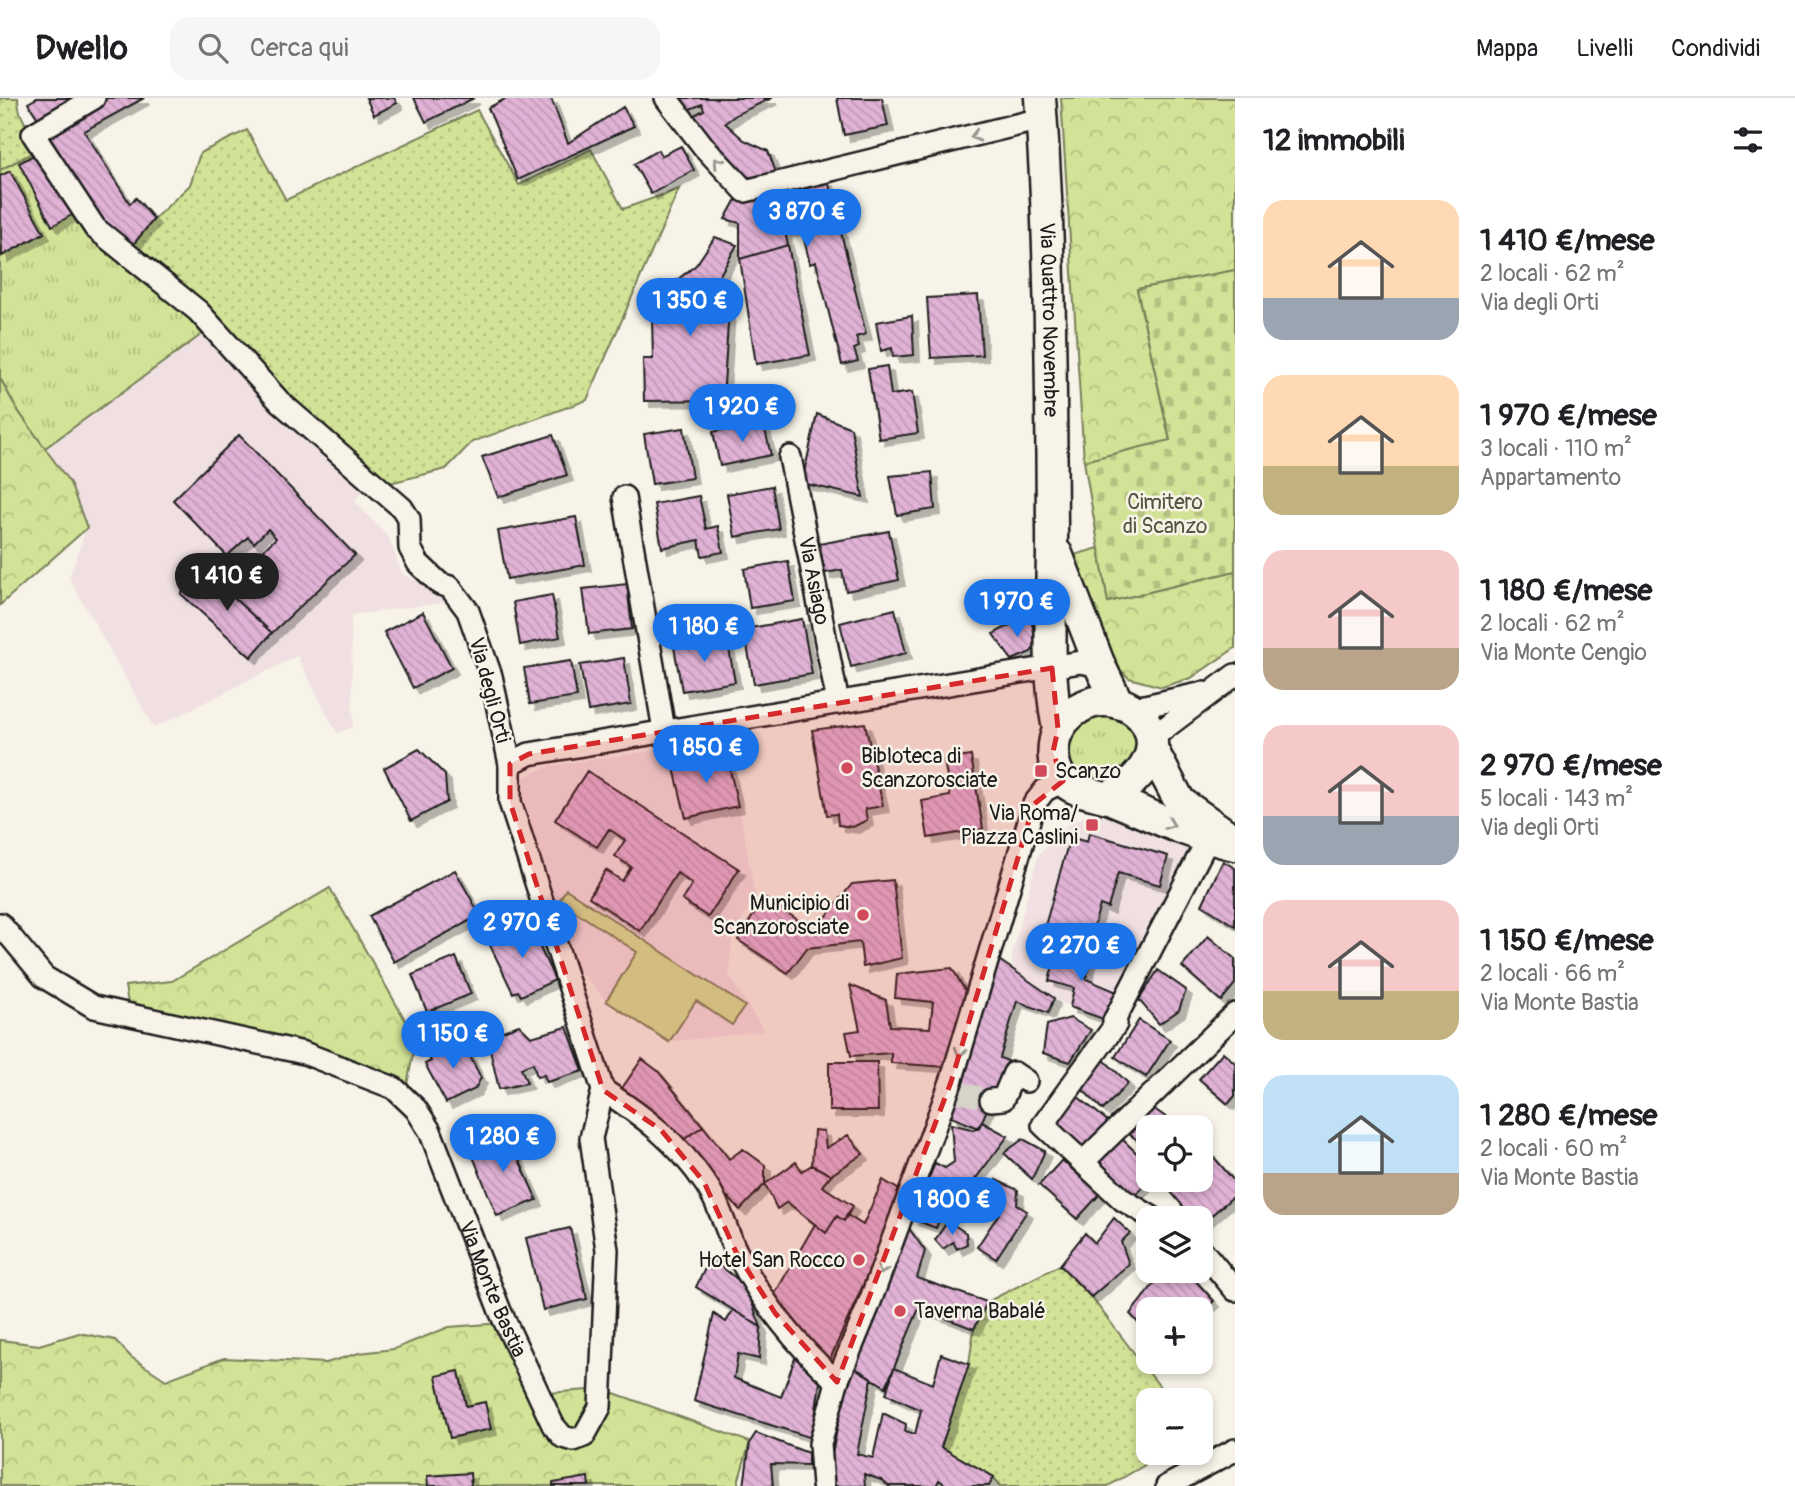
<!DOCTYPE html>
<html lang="it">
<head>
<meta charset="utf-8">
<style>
  body { margin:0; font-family:Pangolin,sans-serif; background:#f6f6f6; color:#202124; height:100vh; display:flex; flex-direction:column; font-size:26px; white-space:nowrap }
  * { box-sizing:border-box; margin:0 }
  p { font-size:23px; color:#757577 }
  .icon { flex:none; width:38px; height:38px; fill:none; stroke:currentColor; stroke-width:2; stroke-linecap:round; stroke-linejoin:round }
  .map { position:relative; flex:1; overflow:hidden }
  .drawer { display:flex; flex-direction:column; background:#fff; width:560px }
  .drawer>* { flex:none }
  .fabs { position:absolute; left:1136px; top:1017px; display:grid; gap:14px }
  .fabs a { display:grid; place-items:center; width:77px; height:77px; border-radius:14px; background:#fff; box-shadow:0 4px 10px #0003; font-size:35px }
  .price { position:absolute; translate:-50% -60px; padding:0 16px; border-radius:24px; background:#1a73e8; color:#fff; font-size:23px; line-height:46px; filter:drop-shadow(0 2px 4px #0008) }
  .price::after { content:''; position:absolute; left:50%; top:42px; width:21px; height:16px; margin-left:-10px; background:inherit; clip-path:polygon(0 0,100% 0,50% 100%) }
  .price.on { background:#222; color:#fff }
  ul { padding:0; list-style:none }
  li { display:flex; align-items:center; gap:21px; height:175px; padding:0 28px }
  li span { display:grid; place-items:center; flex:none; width:196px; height:140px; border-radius:21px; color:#555 }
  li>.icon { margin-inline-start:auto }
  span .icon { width:84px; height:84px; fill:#fffc; stroke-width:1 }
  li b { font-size:30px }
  h2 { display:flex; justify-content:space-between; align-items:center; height:84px; padding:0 28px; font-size:30px }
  header { display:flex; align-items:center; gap:42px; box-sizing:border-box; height:98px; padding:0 35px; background:#fff; border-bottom:2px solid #e0e0e0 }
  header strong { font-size:33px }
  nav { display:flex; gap:38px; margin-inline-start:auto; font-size:24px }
  .search { width:490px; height:63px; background:#f6f6f6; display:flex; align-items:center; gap:18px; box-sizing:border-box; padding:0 24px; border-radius:21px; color:#757577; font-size:26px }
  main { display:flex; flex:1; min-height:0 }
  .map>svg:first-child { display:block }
  .built { fill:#f0e0e2 }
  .grass { fill:url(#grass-tufts); stroke:#777f59; stroke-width:2 }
  .forest { fill:url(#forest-crowns); stroke:#777f59; stroke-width:2 }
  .cemetery { fill:url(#cemetery-stones); stroke:#777f59; stroke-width:2 }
  .garden { fill:url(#garden-dots); stroke:#777f59; stroke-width:2 }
  .pitch { fill:#d2e296; stroke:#777f59; stroke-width:2 }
  .building { fill:url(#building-back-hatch); stroke:#1c1c1c; stroke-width:2; filter:url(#shadow) }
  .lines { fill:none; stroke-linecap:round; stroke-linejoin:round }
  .street-tunnel { stroke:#d6d3c9; stroke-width:21; stroke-dasharray:21 10; stroke-linecap:butt }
  .street-casing { stroke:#1c1c1c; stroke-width:26 }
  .secondary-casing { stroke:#1c1c1c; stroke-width:35 }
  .street { stroke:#f7f3e8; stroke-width:21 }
  .secondary { stroke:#f7f3e8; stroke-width:30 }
  .oneway { stroke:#94928c }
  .marked { fill:#d62828; fill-opacity:0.2; stroke:#d62828; stroke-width:5; stroke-dasharray:14 9; stroke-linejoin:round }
  .poi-dot { fill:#d1495b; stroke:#f7f3e8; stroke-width:2.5 }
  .labels { text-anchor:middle; stroke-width:5; stroke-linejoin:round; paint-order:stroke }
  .street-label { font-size:21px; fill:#1c1c1c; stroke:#f7f3e8 }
  .park-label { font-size:21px; fill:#535741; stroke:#f7f3e8 }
  .poi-label { font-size:21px; fill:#1c1c1c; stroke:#f7f3e8; text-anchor:start }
</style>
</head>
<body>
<header>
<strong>Dwello</strong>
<div class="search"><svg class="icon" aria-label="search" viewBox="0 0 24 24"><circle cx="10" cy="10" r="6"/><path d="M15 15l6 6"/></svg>Cerca qui</div>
<nav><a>Mappa</a><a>Livelli</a><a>Condividi</a></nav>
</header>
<main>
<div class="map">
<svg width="1235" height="1388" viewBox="0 0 1235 1388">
  <defs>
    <pattern id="grass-tufts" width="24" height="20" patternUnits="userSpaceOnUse" patternTransform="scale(1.75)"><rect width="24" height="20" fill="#d2e296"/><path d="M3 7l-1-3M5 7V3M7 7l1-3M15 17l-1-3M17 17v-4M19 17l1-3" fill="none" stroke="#b4c181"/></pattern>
    <pattern id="forest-crowns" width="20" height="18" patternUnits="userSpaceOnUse" patternTransform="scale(1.75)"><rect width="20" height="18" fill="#d2e296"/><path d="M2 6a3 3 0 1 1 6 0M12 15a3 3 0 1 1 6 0" fill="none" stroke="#b4c181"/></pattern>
    <pattern id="cemetery-stones" width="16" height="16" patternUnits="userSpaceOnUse" patternTransform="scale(1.75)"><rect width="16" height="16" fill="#d2e296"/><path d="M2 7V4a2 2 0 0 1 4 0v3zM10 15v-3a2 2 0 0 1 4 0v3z" fill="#b4c181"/></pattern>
    <pattern id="garden-dots" width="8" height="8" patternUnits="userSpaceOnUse" patternTransform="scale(1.75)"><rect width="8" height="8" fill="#d2e296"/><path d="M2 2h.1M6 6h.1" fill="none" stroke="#b4c181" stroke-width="1.8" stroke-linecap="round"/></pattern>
    <pattern id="building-back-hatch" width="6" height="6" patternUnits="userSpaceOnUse" patternTransform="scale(1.75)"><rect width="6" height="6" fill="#e0b2d5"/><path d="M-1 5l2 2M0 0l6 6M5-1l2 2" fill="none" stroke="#c098b6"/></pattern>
    <filter id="shadow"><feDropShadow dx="6" dy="6" stdDeviation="0" flood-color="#0004"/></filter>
  </defs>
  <rect width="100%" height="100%" fill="#f7f3e8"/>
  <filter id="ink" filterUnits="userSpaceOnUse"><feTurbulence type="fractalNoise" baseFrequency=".0143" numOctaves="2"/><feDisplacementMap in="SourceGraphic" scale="14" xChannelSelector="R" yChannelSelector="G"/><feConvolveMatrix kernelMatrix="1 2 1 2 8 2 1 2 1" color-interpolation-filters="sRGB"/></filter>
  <g filter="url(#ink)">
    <!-- built -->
    <path class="built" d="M212 229 367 389 354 403 389 440 402 476 456 503 351 517 353 629 337 635 297 558 154 630 69 480 87 429 45 350Z
      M728 642 755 798 732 841 729 877 764 933 669 944 606 903 567 859 530 756 517 682 549 668Z
      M1105 709 1203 751 1116 926 1070 909 1054 900 1013 871 1012 856 1038 757 1068 726Z"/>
    <!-- grass -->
    <path class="grass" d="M33 36 95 130 212 229 45 350 16 310 0 280V72L30 56Z
      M1115 617 1134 632 1140 655 1115 685 1084 682C1058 661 1067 642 1084 620Z"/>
    <!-- forest -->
    <path class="forest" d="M1061 0H1235V172L1137 191 1170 343 1084 363Z
      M0 280 16 310 70 385 87 430 0 507Z
      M1099 450 1108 504 1235 473V550L1191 580 1162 589 1129 580 1105 557 1067 459Z
      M330 790 416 941 405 997 355 987 298 965 132 929 125 888 172 883Z
      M502 1225 534 1296 603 1291 750 1344 737 1388H0V1242L39 1247 79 1235 115 1242 131 1259 166 1282 224 1260 326 1265 359 1255 394 1251 449 1229Z"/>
    <!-- cemetery -->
    <path class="cemetery" d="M1235 172V473L1108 504 1084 363 1170 342 1137 191Z"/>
    <!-- garden -->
    <path class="garden" d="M0 0H18C18 26 34 24 30 56L0 72Z
      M477 12 519 87 591 51 623 111 679 91 587 302 472 344 446 371 386 386 368 375 132 148 154 121 190 87 200 55 247 32 286 102Z
      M1060 1167 1091 1199 1170 1302H1148V1354L1166 1355 1108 1388H999L994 1379 941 1349 969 1266 974 1231 987 1204Z"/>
    <!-- pitch -->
    <path class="pitch" d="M566 791 745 908 732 927 696 903 669 944 606 903 637 854 559 803Z"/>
    <!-- building -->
    <path class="building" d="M37 0H86L42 27 28 5Z
      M100 0H144L84 33 130 106 136 100 154 121 132 148 83 104 40 35Z
      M366 0H394L397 5 374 17Z
      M414 0H474L426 24Z
      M507 0H551L568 45 623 9 634 28 518 82 488 10Z
      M675 0H772L737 16 725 25 744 42 768 53 777 77 760 82 744 78 689 20 704 12 702 6 683 14Z
      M837 0H882L888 28 844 37Z
      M681 48 694 72 651 96 634 66 658 52 661 58Z
      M41 53 79 113 52 128 19 65Z
      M10 73 44 135 2 158 0 78Z
      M828 82 866 236 856 239 859 249 854 251 858 263 842 267 816 164 810 166 801 129 785 134 788 147 740 161V125L725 121 735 103Z
      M715 139 737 147 717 182 689 207 698 225 729 210 723 302 644 303 643 261H653L652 220 661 218 660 212 679 207 667 190 696 167Z
      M788 147 810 257 756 266 740 161Z
      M978 197 982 257 931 260 927 200Z
      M912 218 914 257 893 259 892 250 881 253 876 224Z
      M887 268 891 297 912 294 918 335 879 341 868 271Z
      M817 316 851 330 863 399 802 385Z
      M763 323 771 357 720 368 713 334Z
      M684 330 692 380 652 386 644 336Z
      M239 337 355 457 272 535 223 490 276 440 268 431 254 445 248 439 227 458 173 402Z
      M553 337 567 377 498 399 482 359Z
      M932 374 935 411 897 417 890 378Z
      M772 388 779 431 735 439 727 396Z
      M699 398 706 431 718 428 723 454 702 458 699 442 662 450 654 406Z
      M576 419 585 467 507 481 498 433Z
      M889 433 899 482 846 493 842 472 825 475 819 446Z
      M788 463 795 503 750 510 744 471Z
      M203 472 272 535 251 559 181 496Z
      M627 486 632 531 589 536 583 491Z
      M552 497 560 539 520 547 513 504Z
      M895 511 906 555 851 569 840 525Z
      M423 514 452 570 413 590 384 534Z
      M1023 520 1032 524 1036 546 1031 554 1012 562 993 536Z
      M802 521 812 576 754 586 744 531Z
      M727 540 735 584 682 593 674 549Z
      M624 560 631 606 588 613 580 567Z
      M571 563 577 599 530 606 524 570Z
      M865 625 883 708 865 711 867 722 853 729 838 727 837 716 827 717 812 632Z
      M419 651 445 677 447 704 411 723 384 670Z
      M726 654 738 708 686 720 673 666Z
      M971 658 983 731 928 740 922 703 950 698 944 662Z
      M587 673 739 771 708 819 682 802 692 786 677 775 640 833 589 799 606 772 622 783 631 769 615 758 625 742 609 731 597 749 555 722Z
      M1089 735 1168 758 1160 787 1118 775 1108 810 1100 807 1088 848 1043 835 1070 739 1087 744Z
      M1223 763 1235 770V828L1202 807Z
      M455 772 480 817 394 864 369 818Z
      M893 782 902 860 863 869 860 844 807 850 788 875 738 842 764 800 815 833 852 786Z
      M528 824 555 882 521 898 518 893 513 895 488 843Z
      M1208 838 1235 861V886L1221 903 1182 869Z
      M1058 848 1092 855 1086 881 1117 894 1106 922 1070 909 1074 890 1049 883Z
      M456 859 471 896 427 914 412 877Z
      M999 862 1054 900 1048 915 1017 903 1000 960 1008 963 979 1030 951 1019Z
      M952 870 966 894 946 969 891 965V955L851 958 846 934 860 932 850 887 886 902 890 928 930 930 933 904 895 900 897 876Z
      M1158 872 1186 892 1179 912 1159 926 1139 902Z
      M1070 920 1091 932 1070 964 1043 955 1047 927Z
      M1139 922 1170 942 1146 979 1115 959Z
      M519 927 531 939 567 929 583 973 547 984 544 977 537 979 533 965 521 970 527 985 499 991 487 939Z
      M450 943 456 952 465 948 481 980 475 991 446 1005 425 966 431 963 427 955Z
      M1223 954 1235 965V998L1228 1006 1199 981Z
      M642 961 658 973 703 1028 680 1044 618 996Z
      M1103 961 1128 985 1103 1012 1078 987Z
      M829 964H877L878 1013H829Z
      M1077 998 1110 1025 1084 1056 1051 1028Z
      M1150 1008 1180 1029H1148V1049L1130 1037Z
      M982 1024 1008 1038 973 1084H955L936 1130 912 1121 935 1065 945 1070 954 1064 951 1026 975 1032Z
      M703 1028 729 1061 743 1051 765 1067V1086L740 1112 728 1099 718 1102 680 1044Z
      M506 1032 537 1102 497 1118 470 1051Z
      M814 1032 824 1033 826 1050 848 1037 863 1056 831 1077 812 1067Z
      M1119 1038 1148 1066 1150 1082 1132 1101 1093 1066Z
      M1023 1041 1045 1053 1032 1081 1004 1055Z
      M1212 1057 1235 1084V1097L1200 1127V1120H1193L1170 1093 1184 1082H1200V1067Z
      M1062 1062 1100 1096 1077 1121 1039 1087Z
      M796 1064 802 1073 812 1067 831 1077 822 1088 853 1108 844 1123 837 1118 826 1135 787 1104 777 1111 765 1086Z
      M883 1082 904 1095 827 1268 773 1199 815 1126 826 1135 837 1118 844 1123 847 1117 863 1127Z
      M996 1082 1018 1092 1017 1107 1027 1113 996 1161 977 1149 1004 1108 998 1103Z
      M1114 1120 1130 1135 1121 1144 1129 1166 1091 1199 1060 1167 1085 1135 1095 1145Z
      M948 1123 966 1135 967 1146 957 1151 953 1144 943 1151 935 1142Z
      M905 1125 925 1153 917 1180 987 1204 974 1231 919 1210 886 1289 850 1267Z
      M570 1130 587 1201 543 1212 526 1140Z
      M710 1160 745 1187 761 1229 696 1189Z
      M1182 1172H1186L1214 1203 1200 1215V1211H1148V1236L1130 1216 1161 1177 1168 1185Z
      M733 1212 761 1229 759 1261 738 1256 734 1280 781 1299 795 1260 814 1268 820 1284 812 1340 694 1303 714 1216 726 1224Z
      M941 1256 969 1266 941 1349 994 1379 989 1388H947L939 1382 936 1388H889L881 1382 864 1376 865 1388H830L828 1376 850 1267 872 1280 857 1356 873 1360 883 1315 906 1326 905 1333 915 1336 921 1312 886 1296 894 1270 933 1286Z
      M459 1273 466 1308 485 1304 491 1331 450 1340 436 1278Z
      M756 1335 808 1355V1367L771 1366 773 1388H744L750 1344Z
      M470 1375 471 1388H428L427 1378Z
      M588 1379 589 1388H553V1385Z"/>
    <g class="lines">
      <!-- street-tunnel -->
      <path class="street-tunnel" d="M959 994 991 1002"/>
      <!-- street casing -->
      <g class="street-casing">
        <g id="street">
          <path d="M666 0 704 49 745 93 1041 21"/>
          <path id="s1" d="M790 359 838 605"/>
          <path d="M624 399 664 632"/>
          <path d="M1131 611 1204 595"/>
          <path d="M1153 639 1235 577"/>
          <path d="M510 666 529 656 1081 564 1100 568"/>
          <path id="s2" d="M0 826 44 879 94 909 304 955 394 990 416 1011 430 1033 500 1213 553 1327 563 1339 574 1342 584 1338 600 1309 607 1152 591 1040 603 992 510 704V666L491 578 468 513 450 489 440 486 418 465 410 450 409 421 402 410 280 304 198 213 95 130 33 36 94 0"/>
          <path d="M603 992C645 1019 677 1044 705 1085 720 1106 725 1131 736 1153 760 1202 797 1248 837 1284"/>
          <path d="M991 1002 1003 1001 1014 975 1026 983"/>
          <path d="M1083 1064 1235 916"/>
          <path d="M1153 1120 1123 1102 1043 1027 1116 926 1114 923 1208 741"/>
          <path d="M1200 1150 1235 1192"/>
          <path d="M823 1388 820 1346 837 1284 868 1209 951 984 1034 706 1045 692 1063 683"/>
          <path d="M1167 1388 1235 1352"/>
        </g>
      </g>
      <!-- secondary casing -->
      <g class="secondary-casing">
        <g id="secondary">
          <path id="s3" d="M1040 0C1051 143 1051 286 1052 430 1053 497 1045 565 1058 631"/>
          <path d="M1057 456 1100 568 1118 605"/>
          <path d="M1153 653 1180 704 1224 735"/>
          <path d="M1107 700C1197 653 1132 582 1081 609 1069 615 1058 628 1055 641 1052 654 1053 670 1062 681 1074 695 1095 695 1111 701 1152 718 1191 737 1235 747"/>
        </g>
      </g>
      <!-- street -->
      <use href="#street" class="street"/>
      <!-- secondary -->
      <use href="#secondary" class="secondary"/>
    </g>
    <!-- one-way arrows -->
    <defs><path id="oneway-chevron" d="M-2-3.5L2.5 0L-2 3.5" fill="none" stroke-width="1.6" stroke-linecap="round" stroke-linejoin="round" transform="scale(1.75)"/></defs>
    <g class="oneway">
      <use href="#oneway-chevron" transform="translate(975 38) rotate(166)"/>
      <use href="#oneway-chevron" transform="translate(718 64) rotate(-133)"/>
      <use href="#oneway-chevron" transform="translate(1170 726) rotate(21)"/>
      <use href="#oneway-chevron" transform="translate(960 954) rotate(106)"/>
      <use href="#oneway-chevron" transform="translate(882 1172) rotate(111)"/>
    </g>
  </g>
  <!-- marked area -->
  <path class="marked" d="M1052 570 1058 631 1053 654 1063 683 1034 706 951 984 837 1284 775 1215 736 1154 704 1084 661 1032 603 992 510 704V666L529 656Z"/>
  <!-- markers -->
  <g class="poi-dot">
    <circle cx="847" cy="670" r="7"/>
    <rect x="1034" y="666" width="14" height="14" rx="3.5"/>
    <rect x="1085" y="720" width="14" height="14" rx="3.5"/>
    <circle cx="863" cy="817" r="7"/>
    <circle cx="859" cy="1162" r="7"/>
    <circle cx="900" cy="1213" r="7"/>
  </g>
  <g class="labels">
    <!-- street labels -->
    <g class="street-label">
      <text dy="7" stroke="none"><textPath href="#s3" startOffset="222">Via Quattro Novembre</textPath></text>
      <text dy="7" stroke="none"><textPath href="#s1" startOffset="126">Via Asiago</textPath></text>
      <text transform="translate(490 592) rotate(75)" y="7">Via degli Orti</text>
      <text dy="7" stroke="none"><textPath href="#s2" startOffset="665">Via Monte Bastia</textPath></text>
    </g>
    <!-- park labels -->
    <g class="park-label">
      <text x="1165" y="411">Cimitero<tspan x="1165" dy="24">di Scanzo</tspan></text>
    </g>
    <!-- poi labels -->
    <g class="poi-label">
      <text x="861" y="665">Bibloteca di<tspan x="861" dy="24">Scanzorosciate</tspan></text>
      <text x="1055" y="680">Scanzo</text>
      <text x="1078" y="722" text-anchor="end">Via Roma/<tspan x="1078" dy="24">Piazza Caslini</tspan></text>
      <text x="849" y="812" text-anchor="end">Municipio di<tspan x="849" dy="24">Scanzorosciate</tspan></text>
      <text x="845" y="1169" text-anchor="end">Hotel San Rocco</text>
      <text x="914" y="1220">Taverna Babalé</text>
    </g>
  </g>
</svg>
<div class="fabs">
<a><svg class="icon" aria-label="locate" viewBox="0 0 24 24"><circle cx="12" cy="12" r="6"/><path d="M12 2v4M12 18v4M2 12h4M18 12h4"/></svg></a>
<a><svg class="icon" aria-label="layers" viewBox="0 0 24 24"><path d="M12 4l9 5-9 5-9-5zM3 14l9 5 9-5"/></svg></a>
<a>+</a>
<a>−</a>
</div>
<b class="price" style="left:807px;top:151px">3 870 €</b>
<b class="price" style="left:690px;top:240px">1 350 €</b>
<b class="price" style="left:742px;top:346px">1 920 €</b>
<b class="price on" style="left:227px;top:515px">1 410 €</b>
<b class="price" style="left:1017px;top:541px">1 970 €</b>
<b class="price" style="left:704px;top:566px">1 180 €</b>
<b class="price" style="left:706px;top:687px">1 850 €</b>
<b class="price" style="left:522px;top:862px">2 970 €</b>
<b class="price" style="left:1081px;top:885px">2 270 €</b>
<b class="price" style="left:453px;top:973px">1 150 €</b>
<b class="price" style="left:503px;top:1076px">1 280 €</b>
<b class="price" style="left:952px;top:1139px">1 800 €</b>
</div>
<section class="drawer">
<h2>12 immobili<svg class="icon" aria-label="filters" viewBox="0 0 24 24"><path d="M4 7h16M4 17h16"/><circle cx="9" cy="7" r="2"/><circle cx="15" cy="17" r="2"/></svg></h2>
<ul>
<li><span style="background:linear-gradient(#ffd9b3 70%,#9aa5b1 0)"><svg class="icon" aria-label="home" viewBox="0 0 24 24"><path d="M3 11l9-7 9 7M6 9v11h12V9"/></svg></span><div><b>1 410 €/mese</b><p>2 locali · 62 m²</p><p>Via degli Orti</p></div></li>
<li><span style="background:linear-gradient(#ffd9b3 65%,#c2b280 0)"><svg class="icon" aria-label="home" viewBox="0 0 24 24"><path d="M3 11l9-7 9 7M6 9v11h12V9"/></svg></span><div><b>1 970 €/mese</b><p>3 locali · 110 m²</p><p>Appartamento</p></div></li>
<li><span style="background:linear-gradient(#f6c9c9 70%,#b9a48a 0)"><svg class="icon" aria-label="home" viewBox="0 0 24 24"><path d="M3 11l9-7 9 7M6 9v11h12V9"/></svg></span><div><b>1 180 €/mese</b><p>2 locali · 62 m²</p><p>Via Monte Cengio</p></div></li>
<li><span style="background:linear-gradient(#f6c9c9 65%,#9aa5b1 0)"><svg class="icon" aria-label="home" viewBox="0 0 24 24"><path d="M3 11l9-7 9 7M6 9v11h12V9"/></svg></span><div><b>2 970 €/mese</b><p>5 locali · 143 m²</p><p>Via degli Orti</p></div></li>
<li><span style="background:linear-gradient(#f6c9c9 65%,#c2b280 0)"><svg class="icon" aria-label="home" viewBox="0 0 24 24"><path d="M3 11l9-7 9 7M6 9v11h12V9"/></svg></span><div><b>1 150 €/mese</b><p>2 locali · 66 m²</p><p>Via Monte Bastia</p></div></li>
<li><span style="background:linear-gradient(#bfe0f5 70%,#b9a48a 0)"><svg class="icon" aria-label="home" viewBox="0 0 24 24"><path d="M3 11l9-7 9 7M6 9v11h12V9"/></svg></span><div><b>1 280 €/mese</b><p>2 locali · 60 m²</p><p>Via Monte Bastia</p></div></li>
</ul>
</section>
</main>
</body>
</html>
